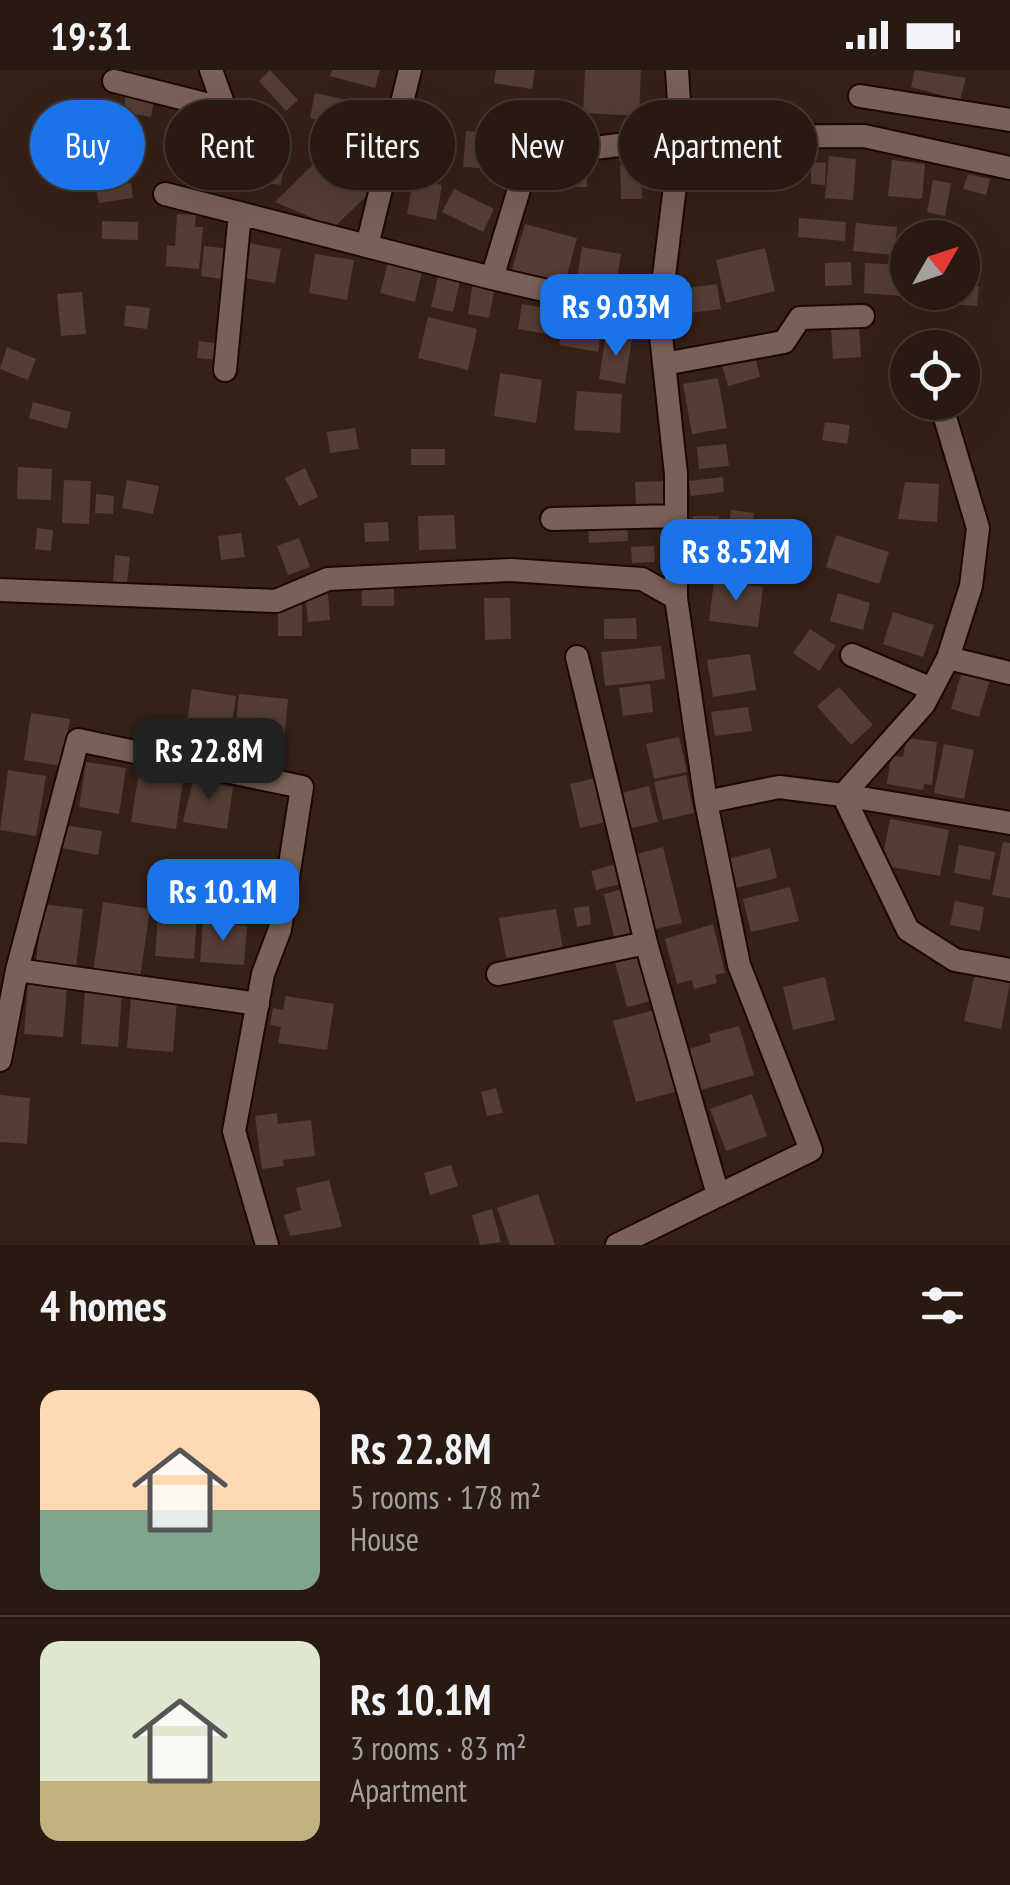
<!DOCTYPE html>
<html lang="en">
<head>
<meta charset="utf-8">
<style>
  body { margin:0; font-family:"PT Sans Narrow",sans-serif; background:#30221a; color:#f1f3f6; height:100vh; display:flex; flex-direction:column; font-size:38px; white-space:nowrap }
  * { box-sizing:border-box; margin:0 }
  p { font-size:32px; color:#a5a09f }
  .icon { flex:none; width:55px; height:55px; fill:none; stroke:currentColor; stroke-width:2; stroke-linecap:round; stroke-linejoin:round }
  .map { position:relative; height:1175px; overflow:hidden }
  .panel { display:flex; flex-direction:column; background:#281911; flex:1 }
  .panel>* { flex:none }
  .guide { position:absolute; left:30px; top:30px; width:950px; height:90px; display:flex; gap:20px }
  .needle { width:65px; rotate:51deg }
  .buttons { position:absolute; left:890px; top:150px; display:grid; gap:20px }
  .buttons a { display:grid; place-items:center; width:90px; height:90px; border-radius:50%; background:#281911; box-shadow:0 10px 40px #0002,0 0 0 2px #443831; font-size:50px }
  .price { position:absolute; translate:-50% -85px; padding:0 22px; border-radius:20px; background:#1a73e8; color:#fff; font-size:32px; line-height:65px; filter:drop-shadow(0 2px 5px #0008) }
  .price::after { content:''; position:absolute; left:50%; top:60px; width:30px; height:22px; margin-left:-15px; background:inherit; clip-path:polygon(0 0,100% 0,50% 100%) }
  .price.on { background:#222; color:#fff }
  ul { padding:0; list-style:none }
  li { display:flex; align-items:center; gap:30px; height:250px; padding:0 40px }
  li+li { border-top:2px solid #443831 }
  li span { display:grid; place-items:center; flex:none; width:280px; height:200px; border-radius:20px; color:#555 }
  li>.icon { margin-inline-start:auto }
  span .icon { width:120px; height:120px; fill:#fffc; stroke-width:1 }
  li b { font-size:42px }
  h2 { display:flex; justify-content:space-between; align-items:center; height:120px; padding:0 40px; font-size:42px }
  .chip { padding:0 35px; border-radius:45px; background:#281911; box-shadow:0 10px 40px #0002,0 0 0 2px #443831; font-size:35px; line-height:90px }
  .chip.on { background:#1a73e8; color:#fff }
  .status { display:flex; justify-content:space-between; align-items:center; height:70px; padding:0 50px; background:#281911; direction:ltr }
  .status svg { height:28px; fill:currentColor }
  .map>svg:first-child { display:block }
  .building { fill:#543d33 }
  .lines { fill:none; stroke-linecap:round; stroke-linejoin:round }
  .street-casing { stroke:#1c0903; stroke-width:26 }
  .street { stroke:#7a6157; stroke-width:22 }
</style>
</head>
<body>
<div class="status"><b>19:31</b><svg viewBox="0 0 49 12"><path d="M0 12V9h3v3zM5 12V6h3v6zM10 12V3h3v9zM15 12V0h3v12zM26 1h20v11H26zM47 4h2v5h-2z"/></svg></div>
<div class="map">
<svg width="1010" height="1175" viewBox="0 0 1010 1175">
  <rect width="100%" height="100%" fill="#352117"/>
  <!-- building -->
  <path class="building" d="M270 0 298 30 286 41 259 11Z
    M332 0H380L375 18 330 6Z
    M496 0H535L532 19 494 13Z
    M585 0H641L639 46 583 43Z
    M915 0 966 8 960 30 911 17Z
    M127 17 155 22 151 47 123 42Z
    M315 23 346 30 341 55 310 48Z
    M224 45V66L193 67 192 46Z
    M466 61 511 65 509 100 463 97Z
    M330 78 372 121 334 157 275 132Z
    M781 78 783 120 754 121 752 79Z
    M242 79 285 86 281 115 238 109Z
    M829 86 856 89 853 130 825 128Z
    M892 90 925 94 922 129 888 126Z
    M586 92 587 117H568L567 93Z
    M811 92 826 93 825 115 811 114Z
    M641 95 642 129H621L620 96Z
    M968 104 990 109 986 125 963 119Z
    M413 110 442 115 436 150 407 144Z
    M933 110 951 113 945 146 927 142Z
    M131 113 133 128 99 133 96 118Z
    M454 119 494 139 483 162 442 142Z
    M177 144 196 145 195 157H203L199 199 166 196 167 175 175 176Z
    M799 148 846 152 845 171 798 167Z
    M102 151 138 152V170L102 169Z
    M856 153 897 157 894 185 853 181Z
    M525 154 577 168 564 217 511 203Z
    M249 173 281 179 275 213 243 208Z
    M204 176 231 179 228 210 201 206Z
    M582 177 621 184 615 221 576 214Z
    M765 178 775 221 726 233 716 190Z
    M315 184 354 190 347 230 309 223Z
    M388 192 422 201 415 232 380 223Z
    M851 192 852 215 825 216V193Z
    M865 193 902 195 900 226 864 223Z
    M439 202 461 207 453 242 431 237Z
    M473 213 495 217 489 248 468 244Z
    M717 214 721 239 682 244 679 219Z
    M962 215 979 216 977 236 950 234 951 222H962Z
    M82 222 86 264 61 266 57 224Z
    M522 234 557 240 553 265 518 259Z
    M126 235 150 238 147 259 124 256Z
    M428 247 477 259 468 300 418 288Z
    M564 247 602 254 598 282 559 275Z
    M859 255 861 287 833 289 831 258Z
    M606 264 632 269 625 314 599 309Z
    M199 271 220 274 218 290 197 288Z
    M7 277 36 289 28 310 0 299Z
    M754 282 760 307 728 316 721 291Z
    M500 303 542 310 536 353 494 346Z
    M718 308 727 358 692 364 683 314Z
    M577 321 622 324 620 363 574 360Z
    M33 332 71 342 67 359 29 348Z
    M825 352 850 355 847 374 822 370Z
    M355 358 359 379 330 383 327 362Z
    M726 374 729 396 699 399 697 377Z
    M411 379H445V395H411Z
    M18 397 52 399 51 430 17 429Z
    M305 398 318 427 299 436 285 408Z
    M723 407 724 422 691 426 689 411Z
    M64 410 91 411 89 454 62 453Z
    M127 410 159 416 153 444 122 438Z
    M667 411 668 434 636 435 635 412Z
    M905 412 939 414 937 452 898 449Z
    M96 424 114 426 113 444 95 443Z
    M731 440 754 443 750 473 727 470Z
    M454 445 456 479 419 480 418 446Z
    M693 446H719L720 470H693Z
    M627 450 628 471 589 473 588 452Z
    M388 452 389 471 365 472 364 453Z
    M37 458 53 460 51 481 35 479Z
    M241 463 245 487 221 490 218 466Z
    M836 465 889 482 879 514 826 497Z
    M299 468 310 497 288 505 277 476Z
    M654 476 655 492 632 493 631 477Z
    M734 477 773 485 768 509 729 500Z
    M115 485 130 487 127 513 113 512Z
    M361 511H394V536H362Z
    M714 511 763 517 758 557 709 551Z
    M328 523 330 550 308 552 305 524Z
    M838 523 870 533 863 560 830 551Z
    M484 528H510L511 569 485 570Z
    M302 533V566H278V534Z
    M893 542 934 555 923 587 883 574Z
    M636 548 637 569H604V549Z
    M810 559 836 576 819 601 793 583Z
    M661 576 665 609 605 616 601 582Z
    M750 584 756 620 713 627 707 590Z
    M962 601 990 609 979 647 951 639Z
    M650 614 653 642 623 646 619 618Z
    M839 617 873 655 851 675 817 636Z
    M192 619 236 626 230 666 193 661 191 678 174 676 176 657 186 659Z
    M239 624 288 629 284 671 235 666Z
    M748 637 752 661 715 666 711 642Z
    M31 643 70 649 62 696 24 690Z
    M679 667 687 702 654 709 646 674Z
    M906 668 937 672 932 715 924 714 923 720 887 714 891 685 903 687Z
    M944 674 974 680 964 729 934 723Z
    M86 692 126 698 119 744 79 737Z
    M140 695 184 703 176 759 131 752Z
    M8 700 46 706 36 766 0 760Z
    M195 704 218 708 217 714 233 717 227 759 183 752Z
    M686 705 694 743 663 750 654 712Z
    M604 706 614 750 580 758 570 714Z
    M649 716 658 752 623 760 614 725Z
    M890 749 949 760 940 806 881 795Z
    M64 755 102 761 98 785 61 778Z
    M1003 772 1010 773V828L992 825Z
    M959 775 995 782 990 810 954 803Z
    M663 777 682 853 647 861 628 786Z
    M770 778 777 808 736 818 729 789Z
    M616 794 621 814 596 820 591 801Z
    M630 817 642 865 615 871 604 824Z
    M790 817 799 851 751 862 743 829Z
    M955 831 984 837 980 861 950 855Z
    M103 832 150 839 140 908 93 902Z
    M42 834 83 839 76 898 36 893Z
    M589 836 591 854 577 857 574 838Z
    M556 839 563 879 506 888 499 848Z
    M158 844 197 847 194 889 155 886Z
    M203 852 247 856 244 895 200 892Z
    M713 854 725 903 715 905 717 913 694 919 692 910 677 914 665 869Z
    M641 878 655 930 627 937 613 885Z
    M975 904 1010 913 1001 959 964 951Z
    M825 907 835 950 793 960 783 917Z
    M28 914 67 917 63 967 24 964Z
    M85 919 122 923 118 977 81 974Z
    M131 926 177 930 173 982 127 978Z
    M286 926 334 934 327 980 278 973 281 957 270 955 273 938 283 940Z
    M658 939 679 1021 636 1032 613 951Z
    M739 956 754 1005 701 1020 689 979 711 972 709 964Z
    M496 1018 503 1043 487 1046 481 1022Z
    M752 1024 767 1066 726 1081 710 1039Z
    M0 1025 30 1028 27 1074 0 1072Z
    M277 1043 278 1054 311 1050 315 1086 283 1090 284 1096 262 1099 255 1046Z
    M451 1095 458 1116 430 1125 424 1103Z
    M329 1110 342 1157 290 1166 284 1145 301 1140 296 1118Z
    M538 1124 555 1175H510L497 1138Z
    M492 1139 501 1172 480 1175 472 1145Z"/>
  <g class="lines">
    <!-- street casing -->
    <g class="street-casing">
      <path id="street" d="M410 0 367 176 492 208 520 116 540 85 681 67 677 0
        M114 11 225 39 211 0
        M860 26 1010 50
        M165 124 367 176
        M492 208 659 247
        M664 294 784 272 800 248 863 246
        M225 300 240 143
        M552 449 676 446
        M0 520 276 531 328 509 511 500 642 509 676 528
        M852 585 932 619
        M577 587 646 873 718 1125
        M948 588 1010 603
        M706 732 779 717 843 725 924 634 948 588 971 516 978 458 944 344
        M1010 753 843 725 908 860 955 890 1010 900
        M17 900 258 934
        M498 904 646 873
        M0 990 17 900 78 670 302 717 280 859 263 904 234 1061 267 1175
        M617 1175 811 1080 739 895 706 732 676 528V404L659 247 681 67 864 66 1010 98"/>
    </g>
    <!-- street -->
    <use href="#street" class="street"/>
  </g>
</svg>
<div class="buttons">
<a><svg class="needle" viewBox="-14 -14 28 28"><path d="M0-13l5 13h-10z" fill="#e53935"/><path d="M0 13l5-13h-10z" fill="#a5a09f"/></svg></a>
<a><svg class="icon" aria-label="locate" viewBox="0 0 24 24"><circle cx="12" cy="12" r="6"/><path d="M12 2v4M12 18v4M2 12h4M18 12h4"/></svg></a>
</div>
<b class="price" style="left:616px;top:289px">Rs 9.03M</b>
<b class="price" style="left:736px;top:534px">Rs 8.52M</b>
<b class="price on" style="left:209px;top:733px">Rs 22.8M</b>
<b class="price" style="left:223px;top:874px">Rs 10.1M</b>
<div class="guide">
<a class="chip on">Buy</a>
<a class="chip">Rent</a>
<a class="chip">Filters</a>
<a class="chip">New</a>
<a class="chip">Apartment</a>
</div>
</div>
<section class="panel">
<h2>4 homes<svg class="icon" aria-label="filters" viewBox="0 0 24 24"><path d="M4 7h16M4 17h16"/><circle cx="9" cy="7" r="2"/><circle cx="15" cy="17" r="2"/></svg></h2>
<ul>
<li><span style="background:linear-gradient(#ffd9b3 60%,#7fa58c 0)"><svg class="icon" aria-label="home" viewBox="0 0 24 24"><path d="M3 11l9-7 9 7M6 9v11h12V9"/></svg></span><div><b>Rs 22.8M</b><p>5 rooms · 178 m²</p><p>House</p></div></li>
<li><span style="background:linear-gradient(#dfe7d0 70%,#c2b280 0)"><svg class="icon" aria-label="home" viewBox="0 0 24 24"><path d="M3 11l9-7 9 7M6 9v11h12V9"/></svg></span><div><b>Rs 10.1M</b><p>3 rooms · 83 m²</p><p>Apartment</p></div></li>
</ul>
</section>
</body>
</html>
